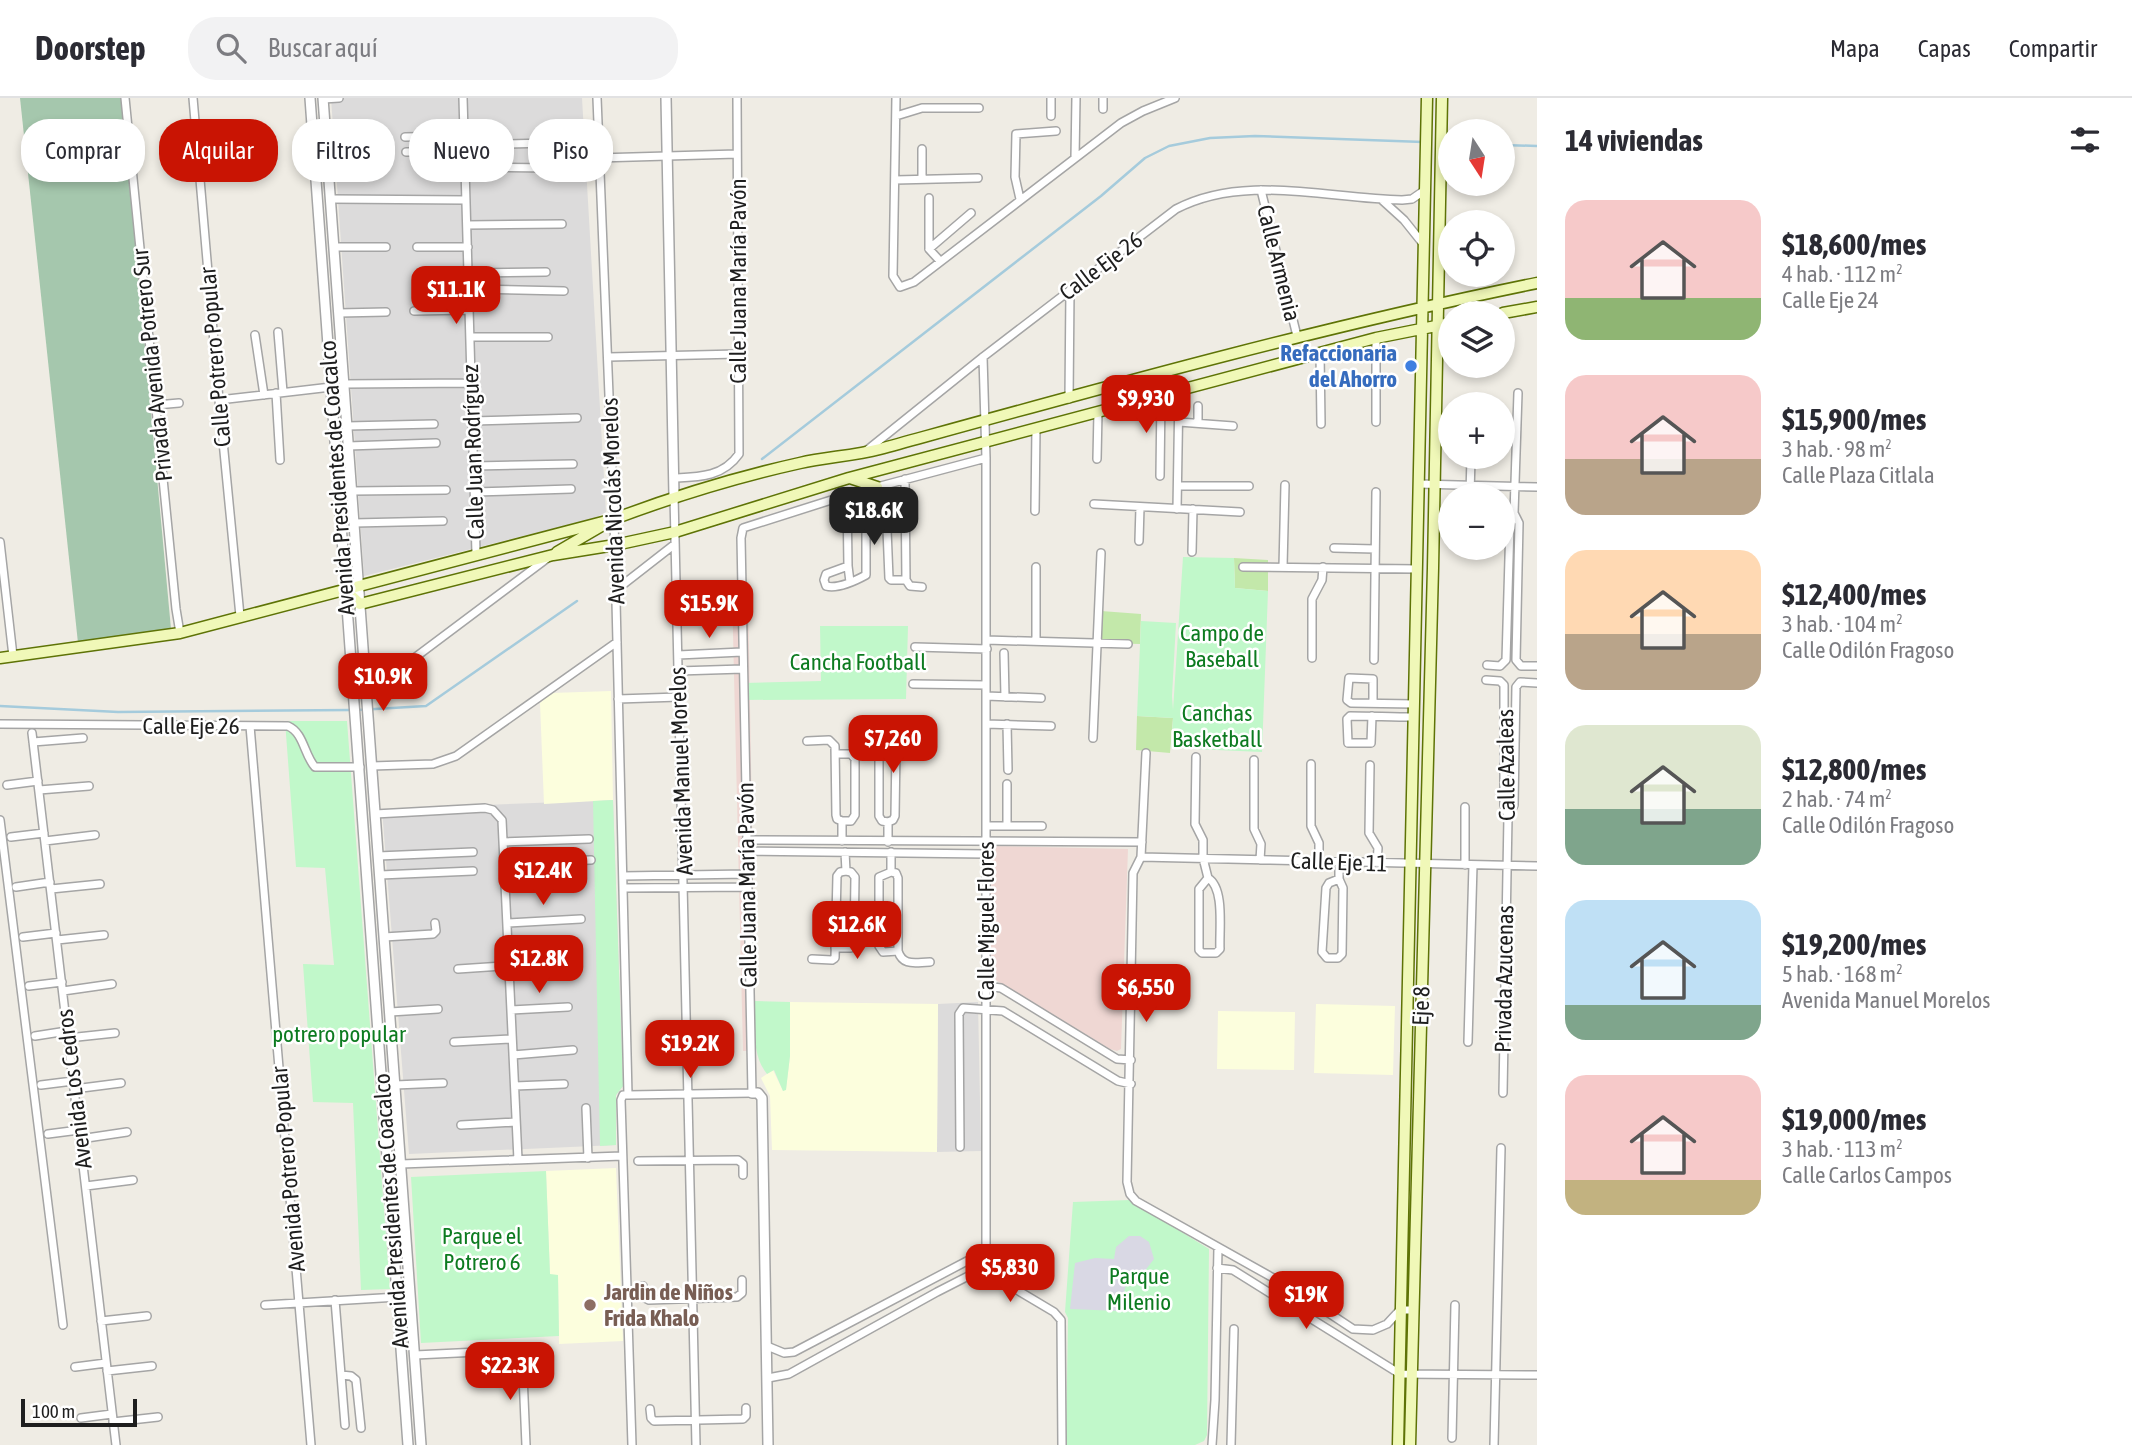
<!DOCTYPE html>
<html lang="es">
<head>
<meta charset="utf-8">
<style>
  body { margin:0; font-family:"Asap Condensed",sans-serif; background:#f2f2f3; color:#2b2b33; height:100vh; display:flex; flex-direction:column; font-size:26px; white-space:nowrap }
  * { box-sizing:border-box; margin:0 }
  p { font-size:23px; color:#7c7c81 }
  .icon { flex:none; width:38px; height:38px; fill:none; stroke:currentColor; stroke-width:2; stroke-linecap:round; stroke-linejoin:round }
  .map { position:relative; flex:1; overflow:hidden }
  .side { display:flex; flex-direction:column; background:#fff; width:595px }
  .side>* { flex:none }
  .guide { position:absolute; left:21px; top:21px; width:665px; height:63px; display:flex; gap:14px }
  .needle { width:46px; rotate:168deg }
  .controls { position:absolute; left:1438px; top:21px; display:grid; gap:14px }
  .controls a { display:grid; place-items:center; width:77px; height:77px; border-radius:50%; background:#fff; box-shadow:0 4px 10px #0003; font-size:35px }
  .scale { position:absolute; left:21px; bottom:18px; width:116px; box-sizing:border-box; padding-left:7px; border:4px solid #1e1e1e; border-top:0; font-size:19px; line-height:24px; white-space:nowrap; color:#1e1e1e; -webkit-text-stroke:5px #fff; paint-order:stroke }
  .price { position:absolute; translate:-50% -60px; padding:0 16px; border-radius:14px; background:#c91403; color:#fff; font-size:23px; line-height:46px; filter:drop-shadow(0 2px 4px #0008) }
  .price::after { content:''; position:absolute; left:50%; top:42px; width:21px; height:16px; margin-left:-10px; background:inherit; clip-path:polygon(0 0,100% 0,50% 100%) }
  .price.on { background:#222; color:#fff }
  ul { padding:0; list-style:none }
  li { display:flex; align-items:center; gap:21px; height:175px; padding:0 28px }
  li span { display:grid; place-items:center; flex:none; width:196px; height:140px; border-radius:21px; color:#555 }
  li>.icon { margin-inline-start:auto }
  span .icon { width:84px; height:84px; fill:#fffc; stroke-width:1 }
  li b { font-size:30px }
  h2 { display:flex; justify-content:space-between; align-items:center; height:84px; padding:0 28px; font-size:30px }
  .chip { padding:0 24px; border-radius:28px; background:#fff; box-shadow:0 4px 10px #0003; font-size:24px; line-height:63px }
  .chip.on { background:#c91403; color:#fff }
  header { display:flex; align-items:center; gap:42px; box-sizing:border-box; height:98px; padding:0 35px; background:#fff; border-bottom:2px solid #e1e1e2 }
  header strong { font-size:33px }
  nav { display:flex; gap:38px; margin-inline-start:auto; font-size:24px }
  .search { width:490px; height:63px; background:#f2f2f3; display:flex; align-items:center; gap:18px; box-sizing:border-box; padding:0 24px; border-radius:28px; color:#7c7c81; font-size:26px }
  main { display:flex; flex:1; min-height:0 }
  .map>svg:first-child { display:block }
  .residential { fill:#dcdbdb }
  .commercial { fill:#efd7d3 }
  .education { fill:#fcfedd }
  .grass { fill:#c3e8aa }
  .cemetery { fill:#a5c7ad }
  .park { fill:#c1f8ca }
  .plaza { fill:#d9d8e4 }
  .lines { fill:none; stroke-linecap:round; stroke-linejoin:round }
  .stream { stroke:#a5cbdc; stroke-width:2.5 }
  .minor-casing { stroke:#a5a5a5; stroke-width:10 }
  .tertiary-casing { stroke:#a5a5a5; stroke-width:12 }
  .secondary-casing { stroke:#5e7306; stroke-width:13 }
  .minor { stroke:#fff; stroke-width:7 }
  .tertiary { stroke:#fff; stroke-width:9 }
  .secondary { stroke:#f0f8b8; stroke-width:10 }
  .shop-dot { fill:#3f7fe0; stroke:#fff; stroke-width:2.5 }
  .education-dot { fill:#8d6e63; stroke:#fff; stroke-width:2.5 }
  .labels { text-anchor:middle; stroke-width:5; stroke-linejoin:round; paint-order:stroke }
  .street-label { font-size:23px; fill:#1e1e1e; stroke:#fff }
  .shop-label { font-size:23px; font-weight:bold; fill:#366cbe; stroke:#fff; text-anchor:end }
  .park-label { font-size:23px; fill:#0d7b20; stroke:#fff }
  .education-label { font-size:23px; font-weight:bold; fill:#785e54; stroke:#fff; text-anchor:start }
</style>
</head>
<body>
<header>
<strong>Doorstep</strong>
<div class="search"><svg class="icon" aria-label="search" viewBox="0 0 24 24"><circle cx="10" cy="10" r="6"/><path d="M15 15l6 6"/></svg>Buscar aquí</div>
<nav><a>Mapa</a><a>Capas</a><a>Compartir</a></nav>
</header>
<main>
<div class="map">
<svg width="1537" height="1347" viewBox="0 0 1537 1347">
  <rect width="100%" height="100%" fill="#efece4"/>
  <!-- residential -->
  <path class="residential" d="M331 0H582L606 414 595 420 364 478Z
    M613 702 623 988 616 997V1047L409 1056 382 711Z
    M978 904 981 1053 937 1054 938 906Z"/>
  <!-- commercial -->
  <path class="commercial" d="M748 492 756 953H743L732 493Z
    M990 748 1128 751 1121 951 1117 953 1110 951 994 881 991 875Z"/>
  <!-- education -->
  <path class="education" d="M611 593 613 702 544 706 540 605 551 595Z
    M790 904 938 906 937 1054 772 1052 770 998 761 980 773 972 783 993 786 991 790 958Z
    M1316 906 1395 908 1393 977 1314 975Z
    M1218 913 1295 914 1294 972 1217 971Z
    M616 1070 623 1243 559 1246 558 1177H550L546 1073Z"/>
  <!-- grass -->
  <path class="grass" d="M1234 460 1268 462V493L1235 490Z
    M1101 513 1141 516 1140 546 1101 545Z
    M1137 618 1173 620 1170 655 1136 652Z"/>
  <!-- cemetery -->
  <path class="cemetery" d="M20 0H122L171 531 78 545Z"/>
  <!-- park -->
  <path class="park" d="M1183 459 1234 460 1235 490 1268 493 1262 654 1171 650 1173 620 1137 618 1141 523 1176 525 1172 598 1173 612Z
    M820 528H908L906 601 743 602V585L821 583Z
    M285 623H347L390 1191 361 1192 353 1005 313 1004 303 866 334 867 325 770 296 769Z
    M613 702 623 988 616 997V1047L600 1048 593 703Z
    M755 903 790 904V958L786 992 783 993 774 972 767 976C751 956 755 927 755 903Z
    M546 1073 550 1176 558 1177 559 1238 421 1245 411 1079Z
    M1130 1102 1209 1151 1207 1337 1204 1343 1195 1347H1066L1068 1220 1065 1214 1073 1104Z"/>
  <!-- plaza -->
  <path class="plaza" d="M1129 1138H1140L1149 1144 1154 1161 1144 1174 1129 1176 1119 1213 1070 1211 1075 1165 1095 1160 1114 1161 1116 1149Z"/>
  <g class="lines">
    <!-- stream -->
    <path class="stream" d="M1503 47 1537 48
      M762 361 1101 98 1145 60 1169 48 1210 40 1255 38 1423 44
      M0 608 118 614 351 612
      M358 612 426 608 577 503"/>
    <!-- minor casing -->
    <g class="minor-casing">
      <path id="minor" d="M125 0 176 511 180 535
        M193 0 219 302 240 518
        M463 0 476 455
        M597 0 614 421 628 997
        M896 0 893 178 900 189 914 184 1121 25 1143 13 1175 0
        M1103 0V11
        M323 1 339 0
        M896 18 922 10H979
        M1051 18V0
        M405 39 464 38
        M326 41 369 39
        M465 47 548 45
        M922 51V81
        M406 54 465 53
        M327 57 371 56
        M598 60 737 56
        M1075 60 1076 0
        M465 69 551 70
        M895 82 978 80
        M1261 92 1297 238
        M929 100V151L940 163
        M331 101 466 102
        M1020 101 1015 79 1016 36 1056 33
        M1382 102 1404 122 1424 147
        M467 127 562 126
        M334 149H386
        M417 149H468
        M929 151 971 115
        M468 175 546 174
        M469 191 564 193
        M414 213 469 212
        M339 215 386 214
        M278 234 283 294
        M255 237 264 297
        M470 239H548
        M1320 255 1321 326
        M609 259 738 256
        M983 259 986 360V1169L992 1177 1054 1214 1061 1222 1062 1347
        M344 286 471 285
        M276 295 280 362
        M1069 301 1070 192
        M219 302 331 289
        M156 307 179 305
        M1198 308V325
        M473 323 577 320
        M1179 324 1233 328
        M1376 324V240
        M347 328 434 326
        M348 348 436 345
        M866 353 983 259 1176 111C1245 75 1328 101 1402 102L1412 101 1425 92
        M1097 361 1098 314
        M474 368 573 366
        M1160 378 1161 297
        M674 380C699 379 723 379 739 356L737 0
        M905 381 906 482 910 488 922 489
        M1419 386 1537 389
        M1178 388H1249
        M352 393 446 392
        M475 394 571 391
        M847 397 848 468
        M1470 397 1471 359
        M674 398 696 1347
        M905 401 886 407 889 480 891 482H906
        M1094 406 1240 414
        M1177 411 1179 292
        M1035 413 1036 330
        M1514 415 1519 425 1516 562 1521 568H1537
        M848 416H861L866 422V477C855 483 837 491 826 488L824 482 826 476 848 468 850 484
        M354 425 443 423
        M1139 443 1140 409
        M0 444 13 558
        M1334 450 1375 451
        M1192 454 1193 411
        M1243 469 1417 471
        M1283 469 1285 387
        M616 492 675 446
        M986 542 1128 546
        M1036 543V469
        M915 549 987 551
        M1004 555 1005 599
        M678 557 742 554
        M1312 560V501L1322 482 1323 469
        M1374 562 1376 394
        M364 567H387L413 561 549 459
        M1487 567 1500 568 1506 562 1510 426 1514 415 1518 295
        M678 573 743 571
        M1486 582 1500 583 1504 587V707L1508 719 1503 995
        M913 586 986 587
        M986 598 1041 600
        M618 601 679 599
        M1373 605V581L1349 580 1347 602 1351 605 1414 606
        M1372 618 1371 645H1348L1347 621 1350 618C1371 618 1392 619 1413 619
        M0 626 288 628C304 635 304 657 315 669H360
        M986 626 1051 628
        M1007 626 1008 672
        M250 628 311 1347
        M32 635 116 1347
        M1093 640 1101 455
        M807 643 829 642 835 648 836 717 837 721 842 723V743
        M33 644 83 640
        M1146 655 1141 759 1133 775 1127 1084 1130 1096 1136 1103 1291 1190 1353 1231 1373 1232 1387 1226 1400 1212H1413
        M836 656H851L855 661V717L851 723H842
        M1196 659 1195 726 1203 742V760L1208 780C1225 790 1219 832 1220 851L1216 855H1202L1199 852V791L1208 780
        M1254 662V731L1261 746 1260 762
        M1311 666V728L1319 745V763
        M1370 667 1369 735 1378 750 1377 765
        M372 668 433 666 456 658 617 544
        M7 687 38 683
        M39 692 89 688
        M1465 709V767
        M375 716 485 710 493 712 502 722 518 1062
        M1508 719 1514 707 1516 589 1520 584 1537 585
        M0 722 63 1227
        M888 724 882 723 879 718V655L884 651 916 652
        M986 728H1042
        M1007 728V686
        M11 739 44 735
        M746 742 1142 744
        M45 743 95 737
        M504 744 589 741
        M888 744V724L893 722 895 718 896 651
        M746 753 986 756
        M845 754 846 773
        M891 754V774L896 775 898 780V853C903 869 916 864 930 864
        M378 758 473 754
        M1141 759 1537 768
        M505 764 591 762
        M891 774 879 779V848L883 854 898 853
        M380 777 473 773
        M623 778 747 776
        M1339 781 1329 785 1326 790 1322 854 1327 860H1338L1342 856 1343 790 1339 781V764
        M16 789 50 784
        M624 790 747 789
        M51 791 100 786
        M508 825 581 821
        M23 839 56 835
        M384 839 433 836 436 833 435 825
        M57 842 104 837
        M835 850H851L854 847 855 779 851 774 846 773
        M812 861 832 862 835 860 837 778 840 774 846 773
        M458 871 550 865
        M29 888 62 884
        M986 888 1001 890 1117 961 1131 962
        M63 893 112 886
        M511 912 568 909
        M390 914 438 911
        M35 938 67 933
        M68 940 115 935
        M454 944 512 941
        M1468 944 1473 767
        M513 957 573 952
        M41 987 73 983
        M395 987 443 985
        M515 988 564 986
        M74 991 121 985
        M628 997 752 995 741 440 743 430 847 397 986 360
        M628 997H623L621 1002 632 1347
        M586 1010 588 1060
        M461 1027 516 1024
        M48 1036 79 1032
        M80 1041 127 1034
        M960 1049 959 916 963 910 1003 913 1118 983 1131 986
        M638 1063 738 1062 743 1066V1077
        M401 1066 622 1058
        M86 1088 133 1082
        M1217 1170 1233 1172 1400 1276 1537 1277
        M643 1188V1199L649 1202 737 1199 742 1195V1182
        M335 1202 345 1327
        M265 1207 398 1199
        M101 1223 147 1218
        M767 1248 784 1255 794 1254 986 1153
        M415 1257 518 1252 522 1253 526 1347
        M75 1269 106 1265
        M107 1273 152 1268
        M341 1277 351 1278 356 1282 361 1330
        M768 1280 789 1276 937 1194 986 1169
        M650 1311 651 1320 654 1323 743 1321 746 1318V1310
        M81 1320 112 1316
        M113 1324 158 1319
        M1452 1340 1455 1207
        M1212 1347 1215 1302 1218 1150
        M1231 1347 1234 1231
        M1494 1347 1501 1050"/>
    </g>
    <!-- tertiary casing -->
    <g class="tertiary-casing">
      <path id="tertiary" d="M310 0 408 1347
        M323 0 421 1347
        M666 0 674 398
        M752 995H758L762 1000 768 1347"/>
    </g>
    <!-- secondary casing -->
    <g class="secondary-casing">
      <path id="secondary" d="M1503 215 1537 209
        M850 380 877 389
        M557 454 605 426
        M345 492 360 506 553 457 615 447 675 434 849 380 1376 240 1451 225
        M0 560 180 535 614 421C675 398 737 379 800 365 826 359 853 358 880 351 1098 291 1315 230 1537 185
        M1398 1347 1427 0
        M1410 1347 1433 470 1442 0"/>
    </g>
    <!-- minor -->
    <use href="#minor" class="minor"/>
    <!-- tertiary -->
    <use href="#tertiary" class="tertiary"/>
    <!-- secondary -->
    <use href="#secondary" class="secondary"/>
  </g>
  <!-- markers -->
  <circle class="shop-dot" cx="1411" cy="268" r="7"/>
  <circle class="education-dot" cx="590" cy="1207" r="7"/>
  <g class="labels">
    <!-- street labels -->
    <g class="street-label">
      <text transform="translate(1279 165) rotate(76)" y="8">Calle Armenia</text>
      <text transform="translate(1101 168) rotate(-37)" y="8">Calle Eje 26</text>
      <text transform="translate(738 183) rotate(-90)" y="8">Calle Juana María Pavón</text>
      <text transform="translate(215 259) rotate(-95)" y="8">Calle Potrero Popular</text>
      <text transform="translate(152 267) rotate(-96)" y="8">Privada Avenida Potrero Sur</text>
      <text transform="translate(473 354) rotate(-92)" y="8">Calle Juan Rodríguez</text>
      <text transform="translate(337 380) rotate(-94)" y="8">Avenida Presidentes de Coacalco</text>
      <text transform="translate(613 403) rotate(-92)" y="8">Avenida Nicolás Morelos</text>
      <text x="191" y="636">Calle Eje 26</text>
      <text transform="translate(1506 667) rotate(-91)" y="8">Calle Azaleas</text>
      <text transform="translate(681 673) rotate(-92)" y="8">Avenida Manuel Morelos</text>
      <text transform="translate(1339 764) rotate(2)" y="8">Calle Eje 11</text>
      <text transform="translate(747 787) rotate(-91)" y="8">Calle Juana María Pavón</text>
      <text transform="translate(986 823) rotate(-90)" y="8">Calle Miguel Flores</text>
      <text transform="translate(1504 881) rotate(-89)" y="8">Privada Azucenas</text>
      <text transform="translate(1421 908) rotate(-88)" y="8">Eje 8</text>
      <text transform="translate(74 991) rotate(-97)" y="8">Avenida Los Cedros</text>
      <text transform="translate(288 1071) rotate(-95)" y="8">Avenida Potrero Popular</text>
      <text transform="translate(391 1113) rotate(-94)" y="8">Avenida Presidentes de Coacalco</text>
    </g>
    <!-- shop labels -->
    <g class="shop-label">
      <text x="1397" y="263">Refaccionaria<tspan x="1397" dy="26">del Ahorro</tspan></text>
    </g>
    <!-- park labels -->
    <g class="park-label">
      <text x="1222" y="543">Campo de<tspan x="1222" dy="26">Baseball</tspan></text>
      <text x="858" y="572">Cancha Football</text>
      <text x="1217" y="623">Canchas<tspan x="1217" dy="26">Basketball</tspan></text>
      <text x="339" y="944">potrero popular</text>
      <text x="482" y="1146">Parque el<tspan x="482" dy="26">Potrero 6</tspan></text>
      <text x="1139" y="1186">Parque<tspan x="1139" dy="26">Milenio</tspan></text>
    </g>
    <!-- education labels -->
    <g class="education-label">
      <text x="604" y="1202">Jardin de Niños<tspan x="604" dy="26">Frida Khalo</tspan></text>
    </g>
  </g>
</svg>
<div class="controls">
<a><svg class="needle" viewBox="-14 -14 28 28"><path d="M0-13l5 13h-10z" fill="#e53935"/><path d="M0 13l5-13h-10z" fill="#7c7c81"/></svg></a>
<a><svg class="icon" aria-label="locate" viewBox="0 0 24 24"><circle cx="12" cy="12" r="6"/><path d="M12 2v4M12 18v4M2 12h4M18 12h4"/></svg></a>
<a><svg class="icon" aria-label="layers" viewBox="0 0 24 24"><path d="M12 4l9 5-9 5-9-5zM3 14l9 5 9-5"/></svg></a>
<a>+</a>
<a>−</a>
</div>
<div class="scale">100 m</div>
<b class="price" style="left:456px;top:228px">$11.1K</b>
<b class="price" style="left:1146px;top:337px">$9,930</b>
<b class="price on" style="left:874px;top:449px">$18.6K</b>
<b class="price" style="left:709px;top:542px">$15.9K</b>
<b class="price" style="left:383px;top:615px">$10.9K</b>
<b class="price" style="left:893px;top:677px">$7,260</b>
<b class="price" style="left:543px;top:809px">$12.4K</b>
<b class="price" style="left:857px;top:863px">$12.6K</b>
<b class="price" style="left:539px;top:897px">$12.8K</b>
<b class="price" style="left:1146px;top:926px">$6,550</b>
<b class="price" style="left:690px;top:982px">$19.2K</b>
<b class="price" style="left:1010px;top:1206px">$5,830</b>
<b class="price" style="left:1306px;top:1233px">$19K</b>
<b class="price" style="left:510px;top:1304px">$22.3K</b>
<div class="guide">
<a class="chip">Comprar</a>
<a class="chip on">Alquilar</a>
<a class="chip">Filtros</a>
<a class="chip">Nuevo</a>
<a class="chip">Piso</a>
</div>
</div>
<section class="side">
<h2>14 viviendas<svg class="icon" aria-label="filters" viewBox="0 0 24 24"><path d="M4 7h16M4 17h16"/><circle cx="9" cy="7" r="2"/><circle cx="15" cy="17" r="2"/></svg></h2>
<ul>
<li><span style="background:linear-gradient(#f6c9c9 70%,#8fb573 0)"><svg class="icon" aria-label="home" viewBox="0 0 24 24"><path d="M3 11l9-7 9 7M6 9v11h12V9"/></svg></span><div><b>$18,600/mes</b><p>4 hab. · 112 m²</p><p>Calle Eje 24</p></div></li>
<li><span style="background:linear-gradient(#f6c9c9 60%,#b9a48a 0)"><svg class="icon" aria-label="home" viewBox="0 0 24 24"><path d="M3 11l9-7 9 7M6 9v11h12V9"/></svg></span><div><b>$15,900/mes</b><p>3 hab. · 98 m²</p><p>Calle Plaza Citlala</p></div></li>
<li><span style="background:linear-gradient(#ffd9b3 60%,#b9a48a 0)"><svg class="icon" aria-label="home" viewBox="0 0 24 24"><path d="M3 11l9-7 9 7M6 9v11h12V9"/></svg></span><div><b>$12,400/mes</b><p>3 hab. · 104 m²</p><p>Calle Odilón Fragoso</p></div></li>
<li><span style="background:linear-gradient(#dfe7d0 60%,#7fa58c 0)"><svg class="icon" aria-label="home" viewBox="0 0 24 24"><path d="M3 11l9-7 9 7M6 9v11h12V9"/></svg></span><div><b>$12,800/mes</b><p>2 hab. · 74 m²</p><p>Calle Odilón Fragoso</p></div></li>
<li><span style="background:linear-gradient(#bfe0f5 75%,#7fa58c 0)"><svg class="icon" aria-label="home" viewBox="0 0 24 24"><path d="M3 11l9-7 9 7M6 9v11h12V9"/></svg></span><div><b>$19,200/mes</b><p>5 hab. · 168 m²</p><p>Avenida Manuel Morelos</p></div></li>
<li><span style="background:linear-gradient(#f6c9c9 75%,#c2b280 0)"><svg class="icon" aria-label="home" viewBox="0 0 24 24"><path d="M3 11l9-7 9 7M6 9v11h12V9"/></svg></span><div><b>$19,000/mes</b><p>3 hab. · 113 m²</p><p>Calle Carlos Campos</p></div></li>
</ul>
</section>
</main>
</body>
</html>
